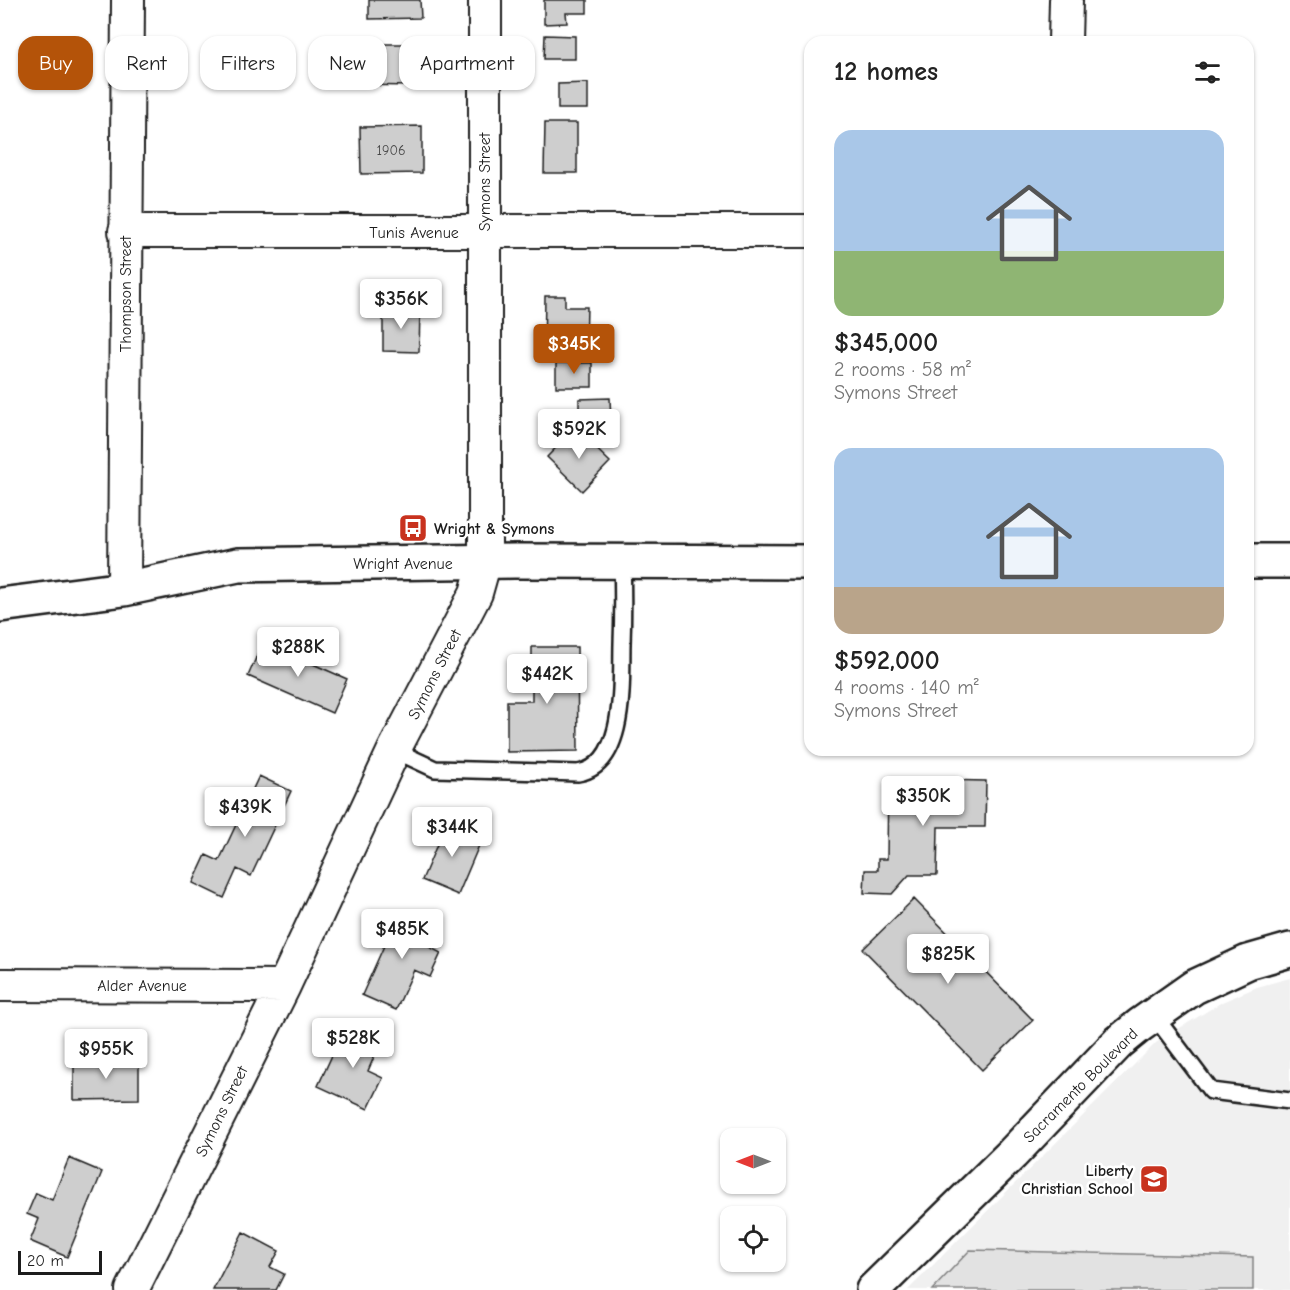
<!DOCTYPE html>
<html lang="en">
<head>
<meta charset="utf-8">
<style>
  body { margin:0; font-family:"Comic Neue",sans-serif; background:#f2f2f2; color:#222; height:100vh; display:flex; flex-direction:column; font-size:22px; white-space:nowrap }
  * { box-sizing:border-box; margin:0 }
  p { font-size:20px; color:#767676 }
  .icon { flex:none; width:33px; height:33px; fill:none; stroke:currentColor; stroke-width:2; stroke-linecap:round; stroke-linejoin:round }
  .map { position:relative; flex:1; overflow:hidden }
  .sheet { position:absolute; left:804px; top:36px; width:450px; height:720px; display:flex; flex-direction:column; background:#fff; border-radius:18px; box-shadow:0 2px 4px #0004 }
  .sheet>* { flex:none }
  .banner { position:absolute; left:18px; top:36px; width:570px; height:54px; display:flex; gap:12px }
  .needle { width:39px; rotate:270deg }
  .buttons { position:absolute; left:720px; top:1128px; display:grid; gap:12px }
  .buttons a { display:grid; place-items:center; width:66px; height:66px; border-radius:12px; background:#fff; box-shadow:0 2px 4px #0004; font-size:30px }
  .scale { position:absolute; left:18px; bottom:15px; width:84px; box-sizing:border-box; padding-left:6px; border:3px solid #1c1c1c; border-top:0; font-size:16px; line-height:21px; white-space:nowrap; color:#1c1c1c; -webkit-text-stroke:4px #fff; paint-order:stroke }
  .price { position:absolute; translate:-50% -51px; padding:0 14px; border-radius:6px; background:#fff; color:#222; font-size:20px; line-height:39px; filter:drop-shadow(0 2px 3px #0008) }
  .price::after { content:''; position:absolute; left:50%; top:36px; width:18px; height:14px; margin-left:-9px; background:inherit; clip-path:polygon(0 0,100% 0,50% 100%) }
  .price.active { background:#b45309; color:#fff }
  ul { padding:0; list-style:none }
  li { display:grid; align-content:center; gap:12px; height:318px; padding:0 30px }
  li span { display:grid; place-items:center; height:186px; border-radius:18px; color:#555 }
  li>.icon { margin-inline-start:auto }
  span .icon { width:108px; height:108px; fill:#fffc; stroke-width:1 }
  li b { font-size:26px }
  h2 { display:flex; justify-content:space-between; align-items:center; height:72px; padding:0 30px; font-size:26px }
  .pill { padding:0 21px; border-radius:18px; background:#fff; box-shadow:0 2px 4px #0004; font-size:21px; line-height:54px }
  .pill.active { background:#b45309; color:#fff }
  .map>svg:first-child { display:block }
  .built { fill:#f0f0f0 }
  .green { fill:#e2e2e2; stroke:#7f7f7f; stroke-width:1.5 }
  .building { fill:#cecece; stroke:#1c1c1c; stroke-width:1.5 }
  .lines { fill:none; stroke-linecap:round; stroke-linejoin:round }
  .lane-casing { stroke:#1c1c1c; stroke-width:20 }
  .street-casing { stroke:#1c1c1c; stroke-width:36 }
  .secondary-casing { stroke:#1c1c1c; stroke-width:38 }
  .lane { stroke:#fff; stroke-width:15 }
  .street { stroke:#fff; stroke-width:32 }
  .secondary { stroke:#fff; stroke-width:33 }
  .labels { text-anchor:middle; stroke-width:5; stroke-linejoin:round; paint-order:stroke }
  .number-label { font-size:14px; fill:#484848 }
  .street-label { font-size:16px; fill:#1c1c1c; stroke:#fff }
  .poi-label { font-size:16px; font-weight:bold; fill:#1c1c1c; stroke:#fff; text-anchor:start }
</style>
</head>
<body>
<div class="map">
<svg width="1290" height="1290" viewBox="0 0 1290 1290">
  <rect width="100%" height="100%" fill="#fff"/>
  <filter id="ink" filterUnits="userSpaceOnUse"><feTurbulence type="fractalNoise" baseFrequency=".0167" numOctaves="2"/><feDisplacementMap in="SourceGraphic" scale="12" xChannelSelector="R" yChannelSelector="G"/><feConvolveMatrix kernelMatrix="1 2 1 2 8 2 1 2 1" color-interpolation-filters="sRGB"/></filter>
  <g filter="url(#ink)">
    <!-- built -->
    <path class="built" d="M1290 978V1290H908L1157 1042 1222 1002 1257 987Z"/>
    <!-- green -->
    <path class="green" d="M970 1250 1253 1257V1290H932Z"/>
    <!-- building -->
    <path class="building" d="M369 0H420L421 18 369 19Z
      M544 0H587V13H566L567 23 544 24Z
      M545 35 575 36V59H544Z
      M360 44H412L411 86 360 85Z
      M588 83V109H558V84Z
      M545 123H577V173H544Z
      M422 126V173L361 174 360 127Z
      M545 296H565V307H587L586 343H563V355H544Z
      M383 309 420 310 419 352 383 351Z
      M556 363H592V387H556Z
      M610 398 611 422 579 423V399Z
      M575 428 610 462 582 491 547 457Z
      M263 642 347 679 332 713 248 676Z
      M532 647H577L578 751 507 752V701H532Z
      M259 776 291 791 251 876 237 869 224 898 193 883 206 855 219 861Z
      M888 779 986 781 985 827H938L937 875H909L892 894 864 893 865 870H878V859H887Z
      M447 821 483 836 458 895 422 880Z
      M914 899 1033 1020 982 1070 863 949Z
      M400 910 438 927 429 947 441 953 430 977 414 970 396 1010 362 995Z
      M345 1027 380 1043 368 1071 383 1078 368 1109 318 1086Z
      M139 1061V1099L74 1100V1062Z
      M69 1158 102 1172 67 1257 30 1241 39 1219 27 1214 36 1193 52 1200Z
      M243 1232 279 1251 270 1267 284 1274 276 1290H213Z"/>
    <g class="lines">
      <!-- lane casing -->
      <g class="lane-casing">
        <path id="lane" d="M394 750 435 769 578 773C627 765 621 681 622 644 623 616 623 589 622 561
          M1153 1014 1211 1091 1290 1101"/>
      </g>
      <!-- street casing -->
      <g class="street-casing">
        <path id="street" d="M1065 42 1066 0
          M125 231H810
          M124 589 128 0
          M0 985 284 986
          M132 1290 284 986 394 750 476 593 485 561V0"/>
      </g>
      <!-- secondary casing -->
      <g class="secondary-casing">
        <path id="secondary" d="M1248 561H1290
          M0 605 124 589 238 565 514 561 810 562
          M873 1290 1012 1154 1119 1042 1140 1025 1194 987 1248 962 1290 950"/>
      </g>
      <!-- lane -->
      <use href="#lane" class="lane"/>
      <!-- street -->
      <use href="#street" class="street"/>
      <!-- secondary -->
      <use href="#secondary" class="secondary"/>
    </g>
  </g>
  <!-- icons -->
  <defs>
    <g id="bus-square" transform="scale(1.5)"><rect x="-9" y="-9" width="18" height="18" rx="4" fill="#c8321e" stroke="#fff"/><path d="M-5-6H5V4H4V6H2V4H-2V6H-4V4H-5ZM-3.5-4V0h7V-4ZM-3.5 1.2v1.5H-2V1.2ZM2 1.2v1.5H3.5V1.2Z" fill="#fff"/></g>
    <g id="school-square" transform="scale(1.5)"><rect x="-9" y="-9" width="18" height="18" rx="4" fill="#c8321e" stroke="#fff"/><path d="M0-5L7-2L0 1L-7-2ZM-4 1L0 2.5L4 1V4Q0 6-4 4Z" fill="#fff"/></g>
  </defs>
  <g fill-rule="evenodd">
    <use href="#bus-square" x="413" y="528"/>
    <use href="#school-square" x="1154" y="1179"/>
  </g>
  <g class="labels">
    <!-- number labels -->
    <g class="number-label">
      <text x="391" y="155">1906</text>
    </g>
    <!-- street labels -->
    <g class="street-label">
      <text transform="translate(484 182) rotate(-90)" y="6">Symons Street</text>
      <text x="414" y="238">Tunis Avenue</text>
      <text transform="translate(125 294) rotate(-90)" y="6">Thompson Street</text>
      <text x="403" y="569">Wright Avenue</text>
      <text transform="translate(434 674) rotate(-63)" y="6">Symons Street</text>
      <text x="142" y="991">Alder Avenue</text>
      <text transform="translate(1080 1085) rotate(-45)" y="6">Sacramento Boulevard</text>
      <text transform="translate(221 1111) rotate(-64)" y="6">Symons Street</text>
    </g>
    <!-- poi labels -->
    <g class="poi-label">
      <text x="434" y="534">Wright &amp; Symons</text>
      <text x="1133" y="1176" text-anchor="end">Liberty<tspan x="1133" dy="18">Christian School</tspan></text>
    </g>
  </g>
</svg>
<div class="buttons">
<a><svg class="needle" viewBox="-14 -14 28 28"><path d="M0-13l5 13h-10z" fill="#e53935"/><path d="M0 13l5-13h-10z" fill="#767676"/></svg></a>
<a><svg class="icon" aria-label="locate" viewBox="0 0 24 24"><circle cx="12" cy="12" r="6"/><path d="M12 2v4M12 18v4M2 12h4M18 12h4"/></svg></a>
</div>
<div class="scale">20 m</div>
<b class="price" style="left:401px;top:330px">$356K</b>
<b class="price active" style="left:574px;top:375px">$345K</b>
<b class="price" style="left:579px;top:460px">$592K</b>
<b class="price" style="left:298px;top:678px">$288K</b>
<b class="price" style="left:547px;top:705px">$442K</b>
<b class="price" style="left:923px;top:827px">$350K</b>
<b class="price" style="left:245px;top:838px">$439K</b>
<b class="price" style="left:452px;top:858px">$344K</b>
<b class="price" style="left:402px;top:960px">$485K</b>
<b class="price" style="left:948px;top:985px">$825K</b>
<b class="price" style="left:353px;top:1069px">$528K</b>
<b class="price" style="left:106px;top:1080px">$955K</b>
<div class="banner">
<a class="pill active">Buy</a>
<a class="pill">Rent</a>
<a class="pill">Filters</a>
<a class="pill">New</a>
<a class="pill">Apartment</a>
</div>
<section class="sheet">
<h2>12 homes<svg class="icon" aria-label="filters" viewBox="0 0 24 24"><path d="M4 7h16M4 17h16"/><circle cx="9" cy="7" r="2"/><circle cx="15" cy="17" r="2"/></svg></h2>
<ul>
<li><span style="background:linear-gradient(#a9c7e8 65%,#8fb573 0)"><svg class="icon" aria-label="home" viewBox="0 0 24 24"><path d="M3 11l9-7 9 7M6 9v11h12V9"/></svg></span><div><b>$345,000</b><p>2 rooms · 58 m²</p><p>Symons Street</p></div></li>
<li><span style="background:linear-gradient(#a9c7e8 75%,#b9a48a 0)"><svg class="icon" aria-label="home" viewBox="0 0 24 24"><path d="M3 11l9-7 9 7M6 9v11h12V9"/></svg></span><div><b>$592,000</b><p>4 rooms · 140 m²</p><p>Symons Street</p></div></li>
</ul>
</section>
</div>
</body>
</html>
